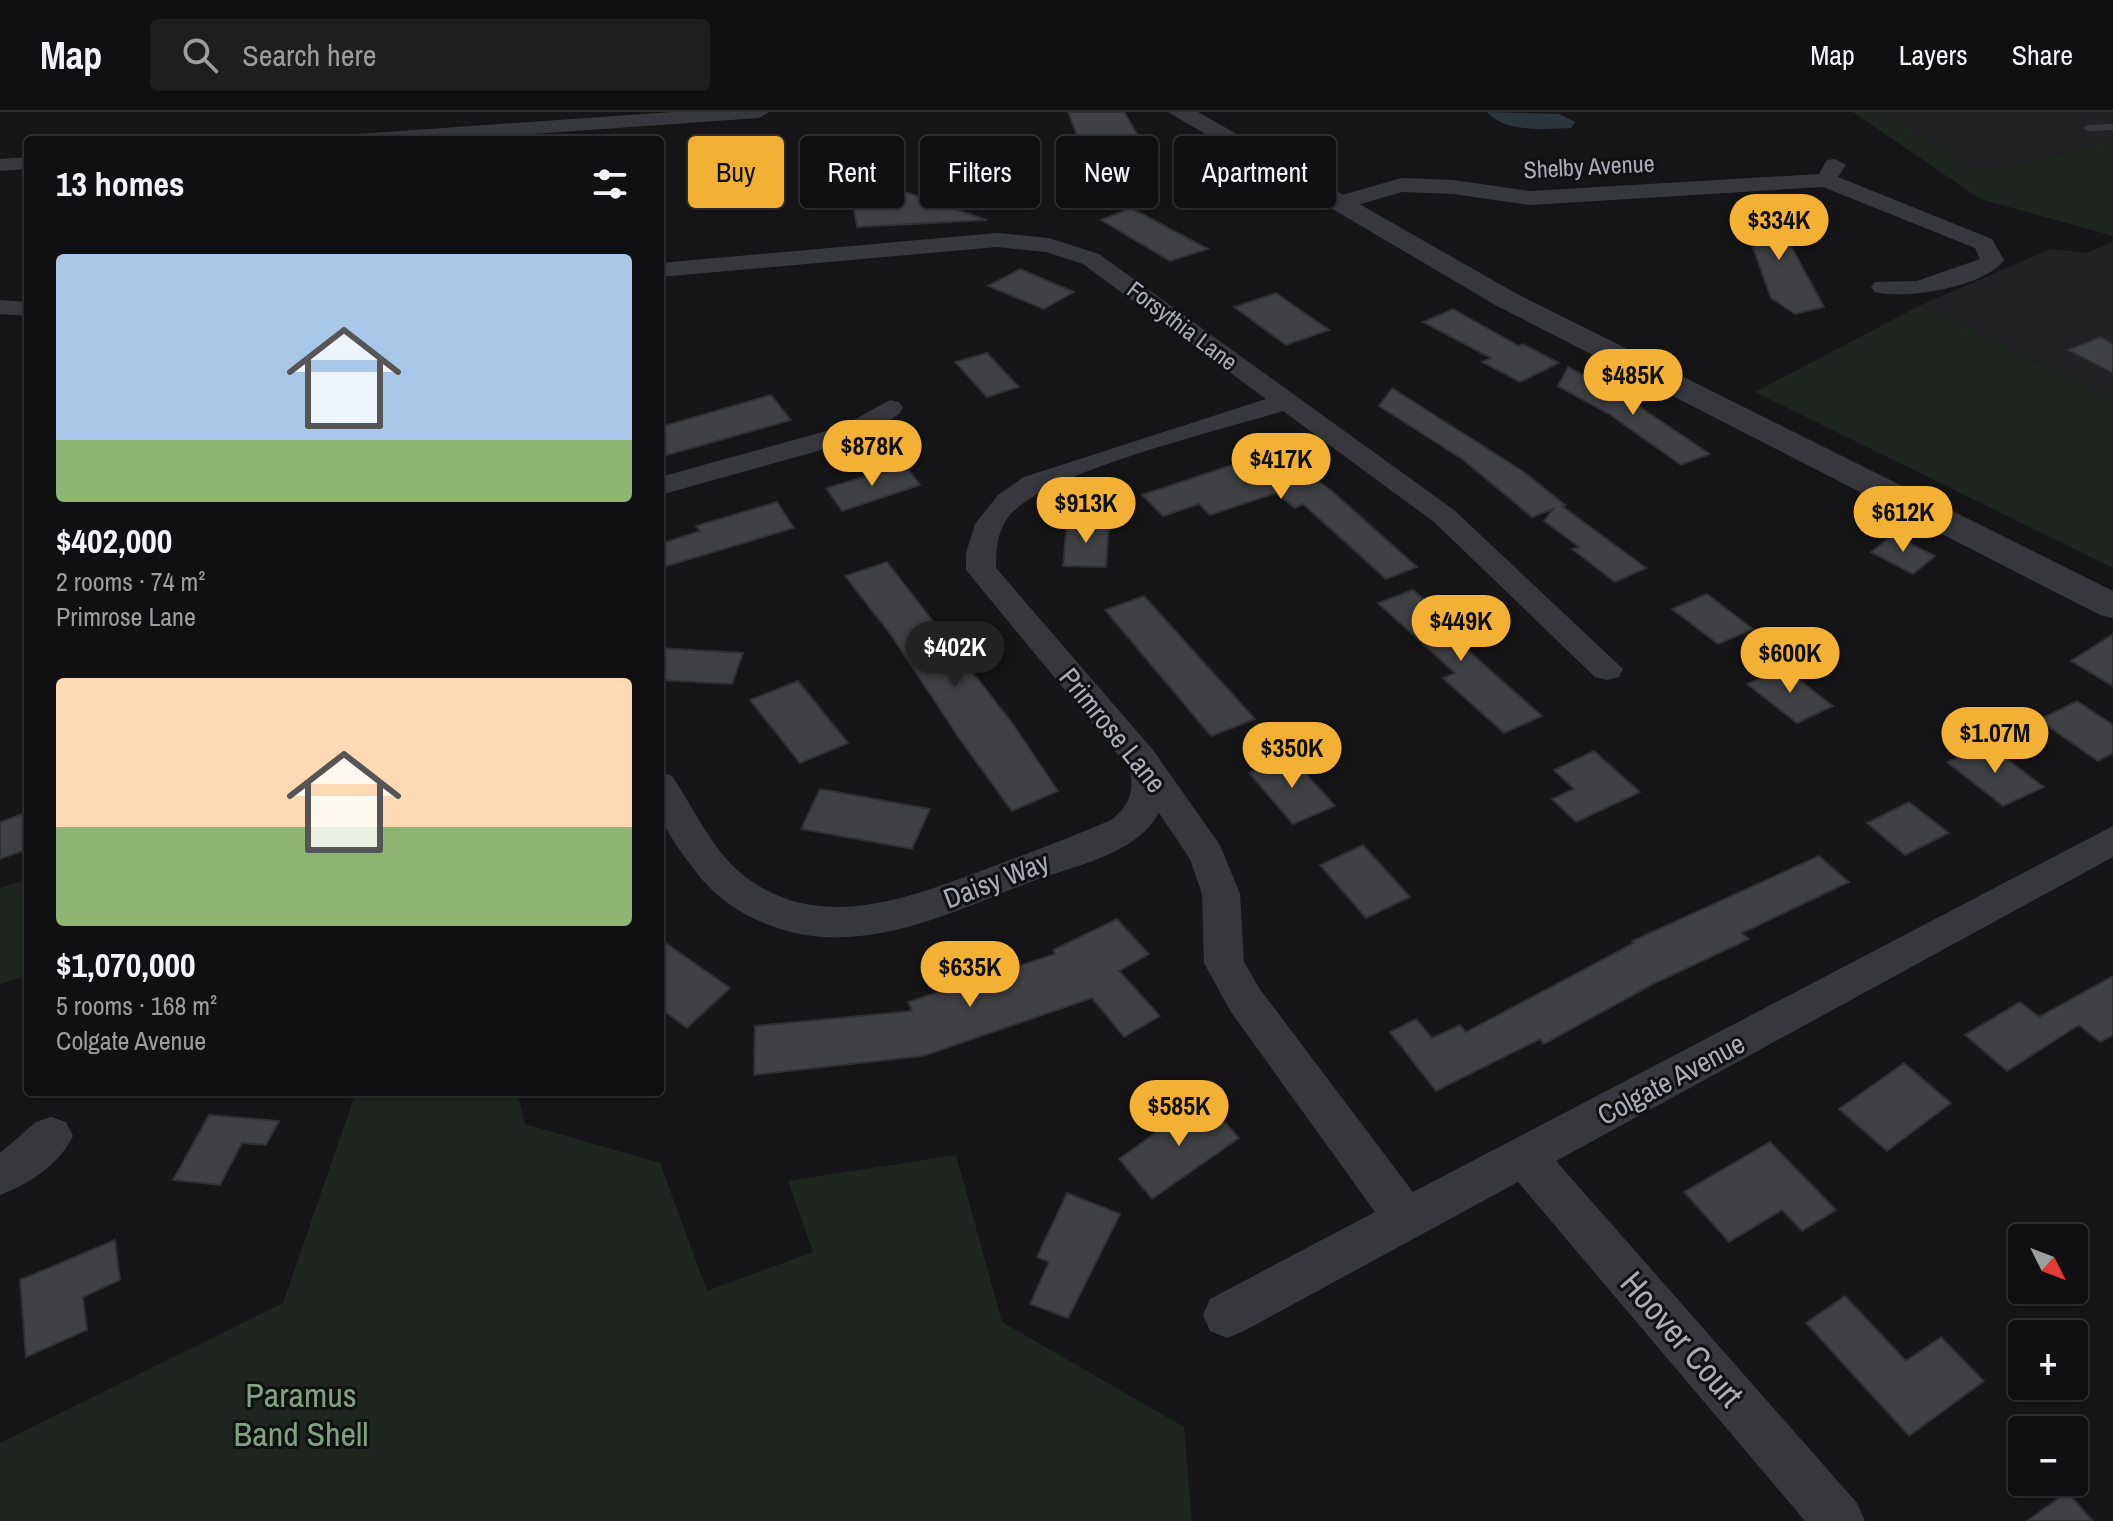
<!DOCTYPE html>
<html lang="en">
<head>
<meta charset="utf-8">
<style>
  body { margin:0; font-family:"Archivo Narrow",sans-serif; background:#1e1e20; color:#f1f3f6; height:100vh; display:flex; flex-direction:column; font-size:30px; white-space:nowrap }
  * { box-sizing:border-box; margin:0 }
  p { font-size:26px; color:#9c9d9f }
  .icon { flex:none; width:44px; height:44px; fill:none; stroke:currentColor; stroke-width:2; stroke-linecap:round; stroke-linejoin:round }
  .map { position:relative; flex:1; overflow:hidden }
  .side { position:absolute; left:24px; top:24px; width:640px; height:960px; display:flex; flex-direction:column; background:#101012; border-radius:8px; box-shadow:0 2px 6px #0004,0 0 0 2px #303032 }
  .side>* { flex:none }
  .guide { position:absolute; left:688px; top:24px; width:760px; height:72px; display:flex; gap:16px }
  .needle { width:52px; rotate:132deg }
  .buttons { position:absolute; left:2008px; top:1112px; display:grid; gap:16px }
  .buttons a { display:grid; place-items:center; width:80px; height:80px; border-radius:8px; background:#101012; box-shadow:0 2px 6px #0004,0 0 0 2px #303032; font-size:40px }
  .price { position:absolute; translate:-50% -68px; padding:0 18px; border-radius:28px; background:#f2b134; color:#111; font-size:26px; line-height:52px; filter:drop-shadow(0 2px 4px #0008) }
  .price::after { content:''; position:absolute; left:50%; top:48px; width:24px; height:18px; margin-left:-12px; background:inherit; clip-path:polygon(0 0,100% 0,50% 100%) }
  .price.selected { background:#222; color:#fff }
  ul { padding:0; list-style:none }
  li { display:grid; align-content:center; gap:16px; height:424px; padding:0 32px }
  li span { display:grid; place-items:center; height:248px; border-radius:8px; color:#555 }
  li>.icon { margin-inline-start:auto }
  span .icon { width:144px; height:144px; fill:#fffc; stroke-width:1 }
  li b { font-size:34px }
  h2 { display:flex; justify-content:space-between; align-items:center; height:96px; padding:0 32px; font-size:34px }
  .pill { padding:0 28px; border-radius:8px; background:#101012; box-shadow:0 2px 6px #0004,0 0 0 2px #303032; font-size:28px; line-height:72px }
  .pill.selected { background:#f2b134; color:#111 }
  header { display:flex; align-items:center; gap:48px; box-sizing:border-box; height:112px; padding:0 40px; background:#101012; border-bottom:2px solid #303032 }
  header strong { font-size:38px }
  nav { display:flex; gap:44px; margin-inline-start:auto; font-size:28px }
  .search { width:560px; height:72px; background:#1e1e20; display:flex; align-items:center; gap:20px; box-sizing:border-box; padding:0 28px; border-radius:8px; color:#9c9d9f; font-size:30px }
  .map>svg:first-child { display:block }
  .built { fill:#222225 }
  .green { fill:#1e261f }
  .water { fill:#2c353c }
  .building { fill:#404145; stroke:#303034; stroke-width:2 }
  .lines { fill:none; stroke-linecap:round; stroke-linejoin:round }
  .path { stroke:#3d3f44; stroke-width:3; stroke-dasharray:3 4; stroke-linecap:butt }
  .service { fill:#37383d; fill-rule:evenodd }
  .minor { fill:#37383d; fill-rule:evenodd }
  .tertiary { fill:#37383d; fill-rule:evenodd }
  .labels { text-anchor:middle; stroke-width:6; stroke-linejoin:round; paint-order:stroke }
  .far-street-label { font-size:24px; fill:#a8adb8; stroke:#111113 }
  .street-label { font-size:28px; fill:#a8adb8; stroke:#111113 }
  .near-street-label { font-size:34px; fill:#a8adb8; stroke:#111113 }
  .near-park-label { font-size:34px; fill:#7fa381; stroke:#111113 }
</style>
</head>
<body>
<header>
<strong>Map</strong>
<div class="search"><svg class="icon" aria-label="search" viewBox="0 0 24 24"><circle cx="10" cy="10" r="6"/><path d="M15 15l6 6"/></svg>Search here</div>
<nav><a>Map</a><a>Layers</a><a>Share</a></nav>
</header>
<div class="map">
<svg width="2113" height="1409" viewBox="0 0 2113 1409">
  <rect width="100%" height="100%" fill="#161618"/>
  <!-- built -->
  <path class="built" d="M1883 0H2113V29L1981 60Z
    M2113 130V287L1919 194 2050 137 2087 141Z"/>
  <!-- green -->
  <path class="green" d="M1853 0H1883L1981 60 2113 29V124L1980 87Z
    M1919 194 2113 287V456L1755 280Z
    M28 767V863L0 872V776Z
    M356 980H517L525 1012 660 1051 707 1179 813 1140 788 1069 956 1043 1002 1210 1184 1315 1192 1409H0V1331L283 1191Z"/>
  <!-- water -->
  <path class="water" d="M1487 0 1559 2 1575 10 1571 16C1546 17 1504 21 1487 0Z"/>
  <!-- building -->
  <path class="building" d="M1068 0H1124L1139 25 1079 29Z
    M885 73 987 108 857 115 853 93 889 90Z
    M1771 95 1797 145 1824 195 1795 202 1771 186 1739 97Z
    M1131 96 1208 137 1170 149 1101 108Z
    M1020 157 1074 180 1044 197 988 174Z
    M1276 181 1329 218 1286 233 1234 195Z
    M1453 197 1519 234 1523 232 1559 251 1520 270 1482 250 1491 246 1423 210Z
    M2100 225 2113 232V261L2068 238Z
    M987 241 1019 275 987 285 955 250Z
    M1568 255 1625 285 1710 342 1681 353 1609 302 1558 274Z
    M1392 276 1524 360 1565 393 1562 394 1646 456 1615 470 1572 437 1579 435 1544 409 1553 397 1532 405 1462 347 1379 294Z
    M771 283 791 308 660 345V315Z
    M1264 327 1333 380 1417 455 1386 467 1303 392 1295 396 1276 381 1210 403 1199 392 1163 404 1142 383 1247 348 1234 338Z
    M905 353 920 373 842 399 826 376Z
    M777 390 794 416 660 456V432L700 419 696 414Z
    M1067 410 1109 411 1106 455 1063 454Z
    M1893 423 1935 444 1913 462 1871 440Z
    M887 450 1013 612 1058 679 1012 699 961 629 891 523 845 464Z
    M1413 478 1464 522 1454 526 1542 604 1504 621 1443 566 1455 561 1378 491Z
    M1707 482 1753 517 1718 532 1672 497Z
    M1144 484 1207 554 1255 607 1211 624 1105 498Z
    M2113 522V574L2071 549Z
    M660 536 743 541 732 572 660 568Z
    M1784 556 1833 594 1797 611 1747 572Z
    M798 569 848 631 800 651 750 588Z
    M2077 589 2113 613V641L2098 649 2039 608Z
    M1987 632 2044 675 2003 694 1947 650Z
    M1594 639 1640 680 1576 710 1552 687 1574 677 1554 658Z
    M1290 644 1335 694 1293 712 1249 661Z
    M820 677 930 697 912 737 801 717Z
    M1909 690 1949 721 1905 743 1867 711Z
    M28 700V737L0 747V710Z
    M1363 733 1410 785 1366 806 1320 753Z
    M1819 744 1849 770 1742 821 1749 827 1653 872 1544 932 1540 927 1436 979 1390 920 1416 907 1432 926 1460 913 1466 920 1634 831 1632 829Z
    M1117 807 1149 842 1119 859 1160 904 1124 925 1092 886 923 944 754 963 755 914 912 899 908 890 1055 842 1053 838Z
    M660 827 730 876 687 916 660 896Z
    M2113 864V923L2100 930 2079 913 2007 959 1965 923 2020 890 2039 905Z
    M1904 951 1951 991 1887 1039 1839 997Z
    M1204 986 1239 1026 1152 1087 1119 1047Z
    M209 1003 279 1009 266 1033 242 1031 220 1073 173 1068Z
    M1770 1030 1836 1098 1802 1119 1782 1098 1729 1130 1684 1080Z
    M1067 1081 1120 1102 1068 1206 1030 1192 1049 1150 1037 1145Z
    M115 1128 120 1168 83 1185 87 1218 26 1245 20 1168Z
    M1845 1184 1906 1249 1941 1225 1984 1269 1909 1324 1806 1211Z
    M2067 1380 2093 1409H2027Z"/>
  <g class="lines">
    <!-- path -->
    <path class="path" d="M315 28H327"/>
    <!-- service -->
    <path class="service" d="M2113 12V18L2088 19 2083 16 2088 13Z"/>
    <!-- minor -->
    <path class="minor" d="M672 0H769L759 6 446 28H348L358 22Z
      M28 45V57L0 59V47Z
      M1835 47 1846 53 1838 65 1992 127 2004 148C1985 175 1905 188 1875 180L1871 175 1875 170 1917 169 1980 147 1975 136 1823 75 1530 93 1453 82 1402 80 1340 98 1329 91 1332 86 1401 66 1453 68 1530 79 1819 62 1827 48Z
      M997 121 1049 126 1099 142 1454 398 1623 557 1619 565 1607 568 1595 565 1434 410 1283 299C1220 319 1047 359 1009 404 997 419 996 438 996 456L1153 638 1220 733 1240 782 1244 850 1259 876 1413 1080 2113 714V745L1556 1049 1857 1391 1865 1409H1805L1518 1070 1244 1219 1227 1226 1210 1219 1203 1203 1210 1187 1375 1100 1231 900 1210 862 1204 851 1202 782 1190 747 1159 701C1137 742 1074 754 1033 769 949 801 859 848 769 813 740 802 715 785 696 760 684 744 667 722 660 703 657 691 660 673 660 660L672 664C694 696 712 738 743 763 818 822 906 787 986 757 1028 741 1070 726 1111 708 1130 693 1135 679 1129 656L966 458V441L975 412 998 383 1024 365 1266 287 1083 152 1046 140 997 135 660 165V151Z
      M0 188 28 190V204L0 202Z
      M890 288 899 290 903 296 899 302 861 327 660 383V365L841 315Z
      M51 1005 66 1010 73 1024C59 1053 29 1072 0 1083V1041L36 1010Z"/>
    <!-- tertiary -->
    <path class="tertiary" d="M1168 0H1198L1517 182 2113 479V506L2100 503 1497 194Z"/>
  </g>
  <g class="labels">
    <!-- far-street labels -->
    <g class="far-street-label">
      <text transform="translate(1589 55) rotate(-3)" y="8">Shelby Avenue</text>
      <text transform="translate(1182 214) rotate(37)" y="8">Forsythia Lane</text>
    </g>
    <!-- street labels -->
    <g class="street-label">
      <text transform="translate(1113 618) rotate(51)" y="10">Primrose Lane</text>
      <text transform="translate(996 768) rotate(-21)" y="10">Daisy Way</text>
      <text transform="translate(1671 967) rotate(-28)" y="10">Colgate Avenue</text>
    </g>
    <!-- near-street labels -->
    <g class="near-street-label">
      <text transform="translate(1682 1227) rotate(49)" y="12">Hoover Court</text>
    </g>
    <!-- near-park labels -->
    <g class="near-park-label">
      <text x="301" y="1295">Paramus<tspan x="301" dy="39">Band Shell</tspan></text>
    </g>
  </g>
</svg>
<div class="buttons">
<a><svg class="needle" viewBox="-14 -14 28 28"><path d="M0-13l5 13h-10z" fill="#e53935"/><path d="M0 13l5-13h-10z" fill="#9c9d9f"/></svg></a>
<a>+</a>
<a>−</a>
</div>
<b class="price" style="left:1779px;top:150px">$334K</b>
<b class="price" style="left:1633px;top:305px">$485K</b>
<b class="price" style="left:872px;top:376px">$878K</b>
<b class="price" style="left:1281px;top:389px">$417K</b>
<b class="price" style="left:1086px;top:433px">$913K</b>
<b class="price" style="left:1903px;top:442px">$612K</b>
<b class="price" style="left:1461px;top:551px">$449K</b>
<b class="price selected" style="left:955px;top:577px">$402K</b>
<b class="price" style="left:1790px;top:583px">$600K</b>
<b class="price" style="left:1995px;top:663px">$1.07M</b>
<b class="price" style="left:1292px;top:678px">$350K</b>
<b class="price" style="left:970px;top:897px">$635K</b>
<b class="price" style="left:1179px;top:1036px">$585K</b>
<div class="guide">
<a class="pill selected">Buy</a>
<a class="pill">Rent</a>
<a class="pill">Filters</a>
<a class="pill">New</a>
<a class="pill">Apartment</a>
</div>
<section class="side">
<h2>13 homes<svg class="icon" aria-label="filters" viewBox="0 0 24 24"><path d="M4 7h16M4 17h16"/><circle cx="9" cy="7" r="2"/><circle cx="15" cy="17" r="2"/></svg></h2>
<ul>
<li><span style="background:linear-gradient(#a9c7e8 75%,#8fb573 0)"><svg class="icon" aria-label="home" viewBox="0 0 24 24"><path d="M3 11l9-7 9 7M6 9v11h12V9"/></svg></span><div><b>$402,000</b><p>2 rooms · 74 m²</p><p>Primrose Lane</p></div></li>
<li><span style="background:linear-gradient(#ffd9b3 60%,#8fb573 0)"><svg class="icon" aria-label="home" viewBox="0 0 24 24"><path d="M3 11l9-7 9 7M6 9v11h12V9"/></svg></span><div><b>$1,070,000</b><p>5 rooms · 168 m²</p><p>Colgate Avenue</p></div></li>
</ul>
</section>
</div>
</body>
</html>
